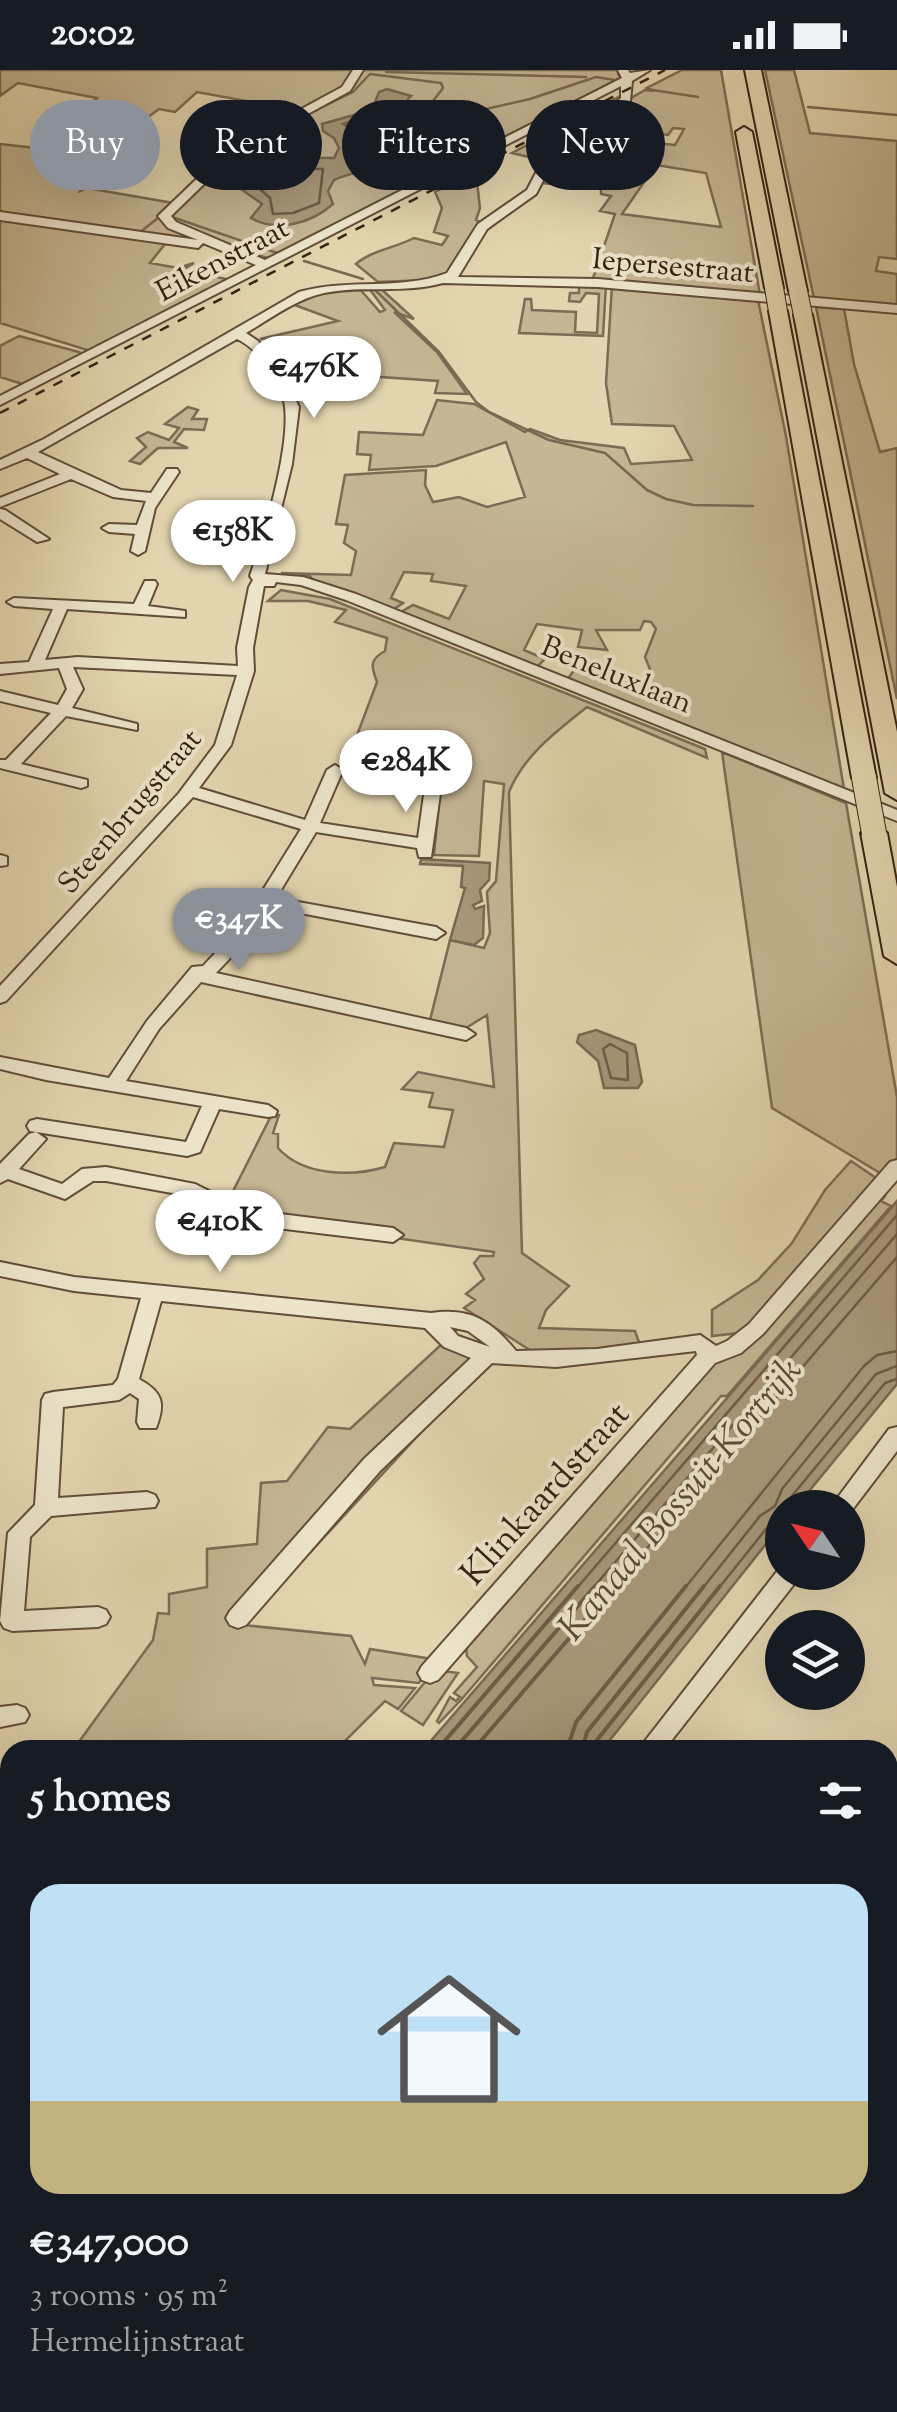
<!DOCTYPE html>
<html lang="en">
<head>
<meta charset="utf-8">
<style>
  body { margin:0; font-family:"Sorts Mill Goudy",serif; background:#242831; color:#f1f3f6; height:100vh; display:flex; flex-direction:column; font-size:38px; white-space:nowrap }
  * { box-sizing:border-box; margin:0 }
  p { font-size:32px; color:#9ea1a6 }
  .icon { flex:none; width:55px; height:55px; fill:none; stroke:currentColor; stroke-width:2; stroke-linecap:round; stroke-linejoin:round }
  .map { position:relative; flex:1; overflow:hidden }
  .sheet { position:absolute; left:0px; top:1670px; width:898px; height:672px; display:flex; flex-direction:column; background:#171b24; border-radius:30px 30px 0 0; box-shadow:0 10px 40px #0002 }
  .sheet>* { flex:none }
  .guide { position:absolute; left:30px; top:30px; width:838px; height:90px; display:flex; gap:20px }
  .needle { width:65px; rotate:305deg }
  .tools { position:absolute; left:765px; top:1420px; display:grid; gap:20px }
  .tools a { display:grid; place-items:center; width:100px; height:100px; border-radius:50%; background:#171b24; box-shadow:0 10px 40px #0002; font-size:50px }
  .price { position:absolute; translate:-50% -85px; padding:0 22px; border-radius:35px; background:#fff; color:#222; font-size:32px; line-height:65px; filter:drop-shadow(0 2px 5px #0008) }
  .price::after { content:''; position:absolute; left:50%; top:60px; width:30px; height:22px; margin-left:-15px; background:inherit; clip-path:polygon(0 0,100% 0,50% 100%) }
  .price.current { background:#8c9099; color:#fff }
  ul { padding:0; list-style:none }
  li { display:grid; align-content:center; gap:20px; height:530px; padding:0 30px }
  li+li { border-top:2px solid #363941 }
  li span { display:grid; place-items:center; height:310px; border-radius:30px; color:#555 }
  li>.icon { margin-inline-start:auto }
  span .icon { width:180px; height:180px; fill:#fffc; stroke-width:1 }
  li b { font-size:42px }
  h2 { display:flex; justify-content:space-between; align-items:center; height:120px; padding:0 30px; font-size:42px }
  .pill { padding:0 35px; border-radius:45px; background:#171b24; box-shadow:0 10px 40px #0002; font-size:35px; line-height:90px }
  .pill.current { background:#8c9099; color:#fff }
  .status { display:flex; justify-content:space-between; align-items:center; height:70px; padding:0 50px; background:#171b24; direction:ltr }
  .status svg { height:28px; fill:currentColor }
  .map>svg:first-child { display:block }
  .green { fill:#c5b694; stroke:#7c6c53; stroke-width:2.5; fill-rule:evenodd }
  .water { fill:#a8987a; stroke:#7a6850; stroke-width:2.5 }
  .lines { fill:none; stroke-linecap:round; stroke-linejoin:round }
  .shore-far1 { stroke:#6e5c46; stroke-width:2.5 }
  .shore { stroke:#6e5c46; stroke-width:4 }
  .stream { stroke:#7a6850; stroke-width:2.5 }
  .minor-casing { stroke:#604e39; stroke-width:4 }
  .highway-casing { stroke:#342112; stroke-width:4 }
  .minor { fill:#ede4cb; fill-rule:evenodd }
  .highway { fill:#e3d5af; fill-rule:evenodd }
  .rail { stroke:#342112; stroke-width:2.5; stroke-dasharray:10 10; stroke-linecap:butt }
  .highway-bridge-far1-casing { stroke:#342112; stroke-width:20; stroke-linecap:butt }
  .highway-bridge-casing { stroke:#342112; stroke-width:26; stroke-linecap:butt }
  .highway-bridge-far1 { stroke:#e3d5af; stroke-width:18 }
  .highway-bridge { stroke:#e3d5af; stroke-width:24 }
  .labels { text-anchor:middle; stroke-width:8; stroke-linejoin:round; paint-order:stroke }
  .far-street-label { font-size:30px; fill:#342112; stroke:#ede4cb }
  .street-label { font-size:35px; fill:#342112; stroke:#ede4cb }
  .water-label { font-size:38px; font-style:italic; fill:#5d4b36; stroke:#ede4cb }
</style>
</head>
<body>
<div class="status"><b>20:02</b><svg viewBox="0 0 49 12"><path d="M0 12V9h3v3zM5 12V6h3v6zM10 12V3h3v9zM15 12V0h3v12zM26 1h20v11H26zM47 4h2v5h-2z"/></svg></div>
<div class="map">
<svg width="897" height="2342" viewBox="0 0 897 2342">
  <rect width="100%" height="100%" fill="#e3d5af"/>
  <filter id="stains"><feTurbulence type="fractalNoise" baseFrequency=".002" numOctaves="4"/><feColorMatrix values="0 0 0 0 .2 0 0 0 0 .09 0 0 0 0 .02 0 0 0 .5 -.17"/></filter>
  <radialGradient id="worn" r=".72"><stop offset=".6" stop-color="#630" stop-opacity="0"/><stop offset="1" stop-color="#630" stop-opacity=".3"/></radialGradient>
  <!-- green -->
  <path class="green" d="M0 0H617L620 8 268 188 234 179 166 148 218 93 210 92 296 40 197 22 175 42 159 39 143 51 96 41 82 51 94 54 48 98 69 101 57 113 82 117 80 121 87 118 173 133 162 151 206 172 199 177 165 174 150 193 178 198 194 193 181 201 200 208 207 205 231 210 90 281 0 253V74L45 79 97 28 18 13 0 26Z
    M682 0H721L760 225 592 211 615 144 600 141 611 126 601 124V119L541 113 544 108 595 114 598 109 595 108 610 92 650 86 654 80 644 79 648 72 675 75 684 59 673 58 668 65 654 63 659 55 612 48 631 28 645 20 654 21 647 18ZM656 95 706 103 721 157 622 144Z
    M765 0H794L810 63 897 71V189L879 187 876 201 897 204V238L815 233Z
    M624 24C602 55 561 58 542 90L512 83Z
    M464 107 477 112 480 138 476 150 482 152 448 204 426 210 378 212 356 194C370 181 395 178 414 168L442 175 448 166 434 162 442 138 435 122Z
    M579 214 606 215 603 266 519 263 525 229H531L532 240 576 242 575 262 597 263 599 224 586 223 580 232 569 231 570 223H579Z
    M612 215 758 230 786 366 844 719 567 610 575 599 612 612 647 610 651 602 645 587 656 559 651 552 644 551 640 560H596L607 580 578 577 582 560 537 554 524 580 545 589 537 597 401 542 413 535 449 549 466 516 431 511 433 504 404 502 391 528 403 533 394 539 313 510 309 505 299 504 297 509 281 503 351 505 356 481 344 473 348 455 336 454 345 405 426 400 425 415 433 432 459 427 487 437 525 427 506 372 436 396 369 400 371 385 357 384 359 362 423 365 437 330 474 334 525 362 530 359 560 370 624 378 631 394 692 390 674 356 612 354 606 313Z
    M358 217 380 242 385 240 368 217H379L414 249 394 242 437 282 467 324 435 323 438 311 352 305 344 283H358L356 269H260L338 251 292 234 318 222Z
    M816 237 844 239 854 294 880 382 897 378V629Z
    M19 266 79 282 83 284 22 314 0 307V276Z
    M188 337 198 340 192 349H207L204 360 184 359 174 372 188 378H158L140 394 130 391 146 377 137 368 148 362 169 370 179 358 165 354Z
    M281 520 330 529 705 679 707 688 587 637C557 661 524 685 509 722L522 1183 569 1216 546 1240 539 1258 635 1261 640 1275 536 1284 464 1238 475 1230 466 1224 484 1209 474 1193 480 1186H493L494 1182 277 1151 225 1137 272 1044 279 1045 273 1063 278 1064V1078C303 1106 351 1107 385 1097L394 1073 444 1077 453 1040 429 1037 433 1023 402 1019 418 1002 494 1017 487 945 466 958 430 950 450 870 484 878 490 863 487 822 496 811 504 714 484 711 479 786 434 785 442 704 344 700 377 612C372 598 368 590 385 581L387 568 335 552 346 540 308 531H268Z
    M722 682 846 733 897 1027V1094L885 1106 772 1038Z
    M851 1091 879 1110 748 1262 712 1266V1240L758 1210 792 1173 825 1120Z
    M880 1123 885 1126 881 1131 891 1136 727 1326H721L461 1630 439 1653 437 1651 450 1627 456 1631 460 1627 454 1623 477 1597 467 1586 466 1577 711 1296 729 1285Z
    M444 1272 484 1294 243 1555 351 1566 365 1594 370 1579 432 1589 419 1613 372 1608 374 1615 415 1618 398 1639 385 1631 336 1680H73L153 1570 158 1543 169 1544V1524L207 1517V1479L257 1474 261 1413 287 1411 328 1357 350 1359Z
    M435 1600 458 1603 423 1655 401 1641Z
    M10 1758V2168L0 2179V1766Z"/>
  <!-- water -->
  <path class="water" d="M387 19 411 26C390 50 370 44 343 54L379 71 383 80C373 104 355 100 334 110L328 121 333 134C312 153 277 163 251 148L262 134 234 114 240 100 278 88H334L339 78 334 68 323 61 322 54 372 40 379 22Z
    M421 789 490 793 489 810 480 820 482 831 473 835 475 839 484 836 483 868 474 875 450 870 465 818 461 817 463 796 420 794Z
    M596 960 635 975 642 1012 638 1018H604L598 991 577 972 579 965Z
    M897 1131V1314L796 1437 782 1438V1454L602 1680H423Z
    M10 2168V2332L67 2333 60 2342H0V2179Z"/>
  <g class="lines">
    <!-- shore-far1 -->
    <path class="shore-far1" d="M279 98 323 99 319 133 293 143 273 144 270 128 249 109Z
      M610 974 627 983 628 1010 611 1008 603 979Z
      M789 1438 791 1427 885 1313 897 1309
      M576 1519 897 1145
      M592 1519 897 1164
      M612 1519 897 1187
      M684 1519 864 1296 877 1285 897 1281
      M702 1519 760 1446 775 1436 782 1419 876 1304 897 1296
      M718 1519 770 1454 782 1449"/>
    <!-- shore -->
    <path class="shore" d="M437 1680 578 1516
      M454 1680 595 1516
      M473 1680 614 1516
      M567 1680 576 1652 686 1516
      M582 1680 587 1662 704 1516
      M595 1680 597 1670 720 1516"/>
    <!-- stream -->
    <path class="stream" d="M386 2 586 7
      M646 19 698 27
      M808 37 897 45
      M306 45 353 22 370 4 441 13 443 18 424 43 429 48 442 49 530 29 596 7 615 10
      M207 111 241 81 285 56
      M0 142 31 146
      M175 142 172 147 280 184
      M139 163 158 148
      M304 191 363 209
      M372 217 439 282 476 332 489 342 549 370 605 383 647 420 666 429 693 435 753 436"/>
    <!-- minor casing -->
    <g class="minor-casing">
      <path id="minor" d="M353 0H363L350 21 236 83 171 146 176 152 265 190 622 8 618 0H628L630 3 650 0 632 11 630 31 607 50 561 76 536 124 487 159 458 207 598 209 897 235V243L598 217 443 213C404 224 363 215 324 223 296 229 270 249 246 263L258 271 283 303 299 337 292 394 265 504 303 507 356 524 897 740V751L346 530 301 515 276 512 274 516H264L253 578 254 601 231 675 199 718 305 750 327 700 335 695 343 700 320 753 418 768 426 710 428 707H440L442 710 431 787H419L417 778 316 762 276 828 436 857 445 863 436 869 269 837 238 871 233 885 216 903 466 958 475 964 466 970 201 912 159 959 126 1011 268 1035 277 1041 275 1046 268 1047 219 1039 200 1082 187 1086 30 1061 27 1056 30 1051 37 1049 186 1072 202 1036 46 1010 0 999V987L109 1008 147 951 192 897 203 896 219 879 224 865 258 828 301 759 193 727 6 931 0 933V916L179 723 215 675 237 605 73 597 83 619 72 638 137 654V660L66 646 21 694 87 710V716L81 718 0 698V690H6L51 643 0 631V621L58 635 67 619 59 598 0 604V594L29 592 53 539 14 536 7 532 14 528 134 534 145 511H155L157 514 148 536 185 541V547L67 539 45 590 78 587 238 596 237 578 249 517 253 510 250 506C264 465 290 379 285 337 283 314 258 278 237 269L38 382 121 420 151 423 167 399H177L179 402 155 438 145 481 138 485 131 481 135 464 109 462 102 458 109 454 137 455 146 431 113 427 71 409 0 437V428L60 404 27 388 0 399V390L44 369 299 222C347 208 400 221 447 203L478 154 527 120 552 72 599 46 621 28V16L0 335V326L256 195 203 173 198 178 0 150V142L198 170 168 158 158 146 228 79 342 17Z
        M0 439 5 440 49 469 37 472 0 449Z
        M0 785 7 787V795L0 796Z
        M36 1062 46 1069 19 1099 62 1114 82 1099 106 1097 195 1114 247 1140 393 1158 403 1165 393 1172 243 1154 183 1125 106 1111H93L65 1129 8 1109 0 1113V1094L29 1064Z
        M897 1090V1110L763 1264 741 1283 715 1293 438 1610 430 1613 422 1610 418 1603 422 1596 697 1285 696 1281 556 1297 492 1293 380 1401 246 1555 238 1558 230 1555 226 1548 230 1541 364 1389 471 1288 444 1277 425 1258 161 1231 139 1309C162 1322 166 1332 156 1358H140L137 1352 139 1329 130 1323 119 1330 63 1337 58 1428 147 1422 155 1425 158 1431 155 1437 51 1446 30 1467 24 1541 98 1537 106 1540 110 1547 106 1554 98 1557 12 1561 4 1558 0 1551 8 1463 35 1435 42 1330 45 1324 53 1322 113 1315 118 1309 141 1228 74 1221 0 1206V1192L74 1207 431 1243C472 1237 492 1252 516 1281L597 1279 700 1265 716 1276 727 1271 749 1254 890 1092ZM450 1257 468 1261 490 1277 458 1266Z
        M897 1357V1381L849 1444 848 1438H830L889 1359Z
        M782 1495V1502H801L798 1509 664 1680H638Z
        M17 1635 25 1638 29 1645 25 1652 0 1657V1637Z
        M123 2332H156L153 2342H119Z"/>
    </g>
    <!-- highway casing -->
    <g class="highway-casing">
      <path id="highway" d="M745 0H761L807 221 805 225 798 227 789 221Z
        M744 57 752 62 783 218 774 224 765 218 736 62Z
        M778 235 787 241 876 708 864 715 852 708 769 241Z
        M803 239 812 245 897 662V730L885 723 794 245Z
        M874 755 887 763 897 817V894L884 886 861 763Z"/>
    </g>
    <!-- minor -->
    <use href="#minor" class="minor"/>
    <!-- highway -->
    <use href="#highway" class="highway"/>
    <!-- rail -->
    <path class="rail" d="M0 343 665 0"/>
    <!-- highway-bridge-far1 casing -->
    <g class="highway-bridge-far1-casing">
      <path id="highway-bridge-far1" d="M774 218 778 241
        M798 221 803 245"/>
    </g>
    <!-- highway-bridge casing -->
    <g class="highway-bridge-casing">
      <path id="highway-bridge" d="M864 708 874 763"/>
    </g>
    <!-- highway-bridge-far1 -->
    <use href="#highway-bridge-far1" class="highway-bridge-far1"/>
    <!-- highway-bridge -->
    <use href="#highway-bridge" class="highway-bridge"/>
  </g>
  <g class="labels">
    <!-- far-street labels -->
    <g class="far-street-label">
      <text transform="translate(222 189) rotate(-28)" y="10">Eikenstraat</text>
      <text transform="translate(673 195) rotate(5)" y="10">Iepersestraat</text>
      <text transform="translate(617 604) rotate(22)" y="10">Beneluxlaan</text>
      <text transform="translate(129 741) rotate(-50)" y="10">Steenbrugstraat</text>
    </g>
    <!-- street labels -->
    <g class="street-label">
      <text transform="translate(544 1423) rotate(-48)" y="12">Klinkaardstraat</text>
    </g>
    <!-- water labels -->
    <g class="water-label">
      <text transform="translate(679 1428) rotate(-50)" y="13">Kanaal Bossuit-Kortrijk</text>
    </g>
  </g>
  <rect width="100%" height="100%" filter="url(#stains)"/>
  <rect width="100%" height="100%" fill="url(#worn)"/>
</svg>
<div class="tools">
<a><svg class="needle" viewBox="-14 -14 28 28"><path d="M0-13l5 13h-10z" fill="#e53935"/><path d="M0 13l5-13h-10z" fill="#9ea1a6"/></svg></a>
<a><svg class="icon" aria-label="layers" viewBox="0 0 24 24"><path d="M12 4l9 5-9 5-9-5zM3 14l9 5 9-5"/></svg></a>
</div>
<b class="price" style="left:314px;top:351px">€476K</b>
<b class="price" style="left:233px;top:515px">€158K</b>
<b class="price" style="left:406px;top:745px">€284K</b>
<b class="price current" style="left:239px;top:903px">€347K</b>
<b class="price" style="left:220px;top:1205px">€410K</b>
<div class="guide">
<a class="pill current">Buy</a>
<a class="pill">Rent</a>
<a class="pill">Filters</a>
<a class="pill">New</a>
</div>
<section class="sheet">
<h2>5 homes<svg class="icon" aria-label="filters" viewBox="0 0 24 24"><path d="M4 7h16M4 17h16"/><circle cx="9" cy="7" r="2"/><circle cx="15" cy="17" r="2"/></svg></h2>
<ul>
<li><span style="background:linear-gradient(#bfe0f5 70%,#c2b280 0)"><svg class="icon" aria-label="home" viewBox="0 0 24 24"><path d="M3 11l9-7 9 7M6 9v11h12V9"/></svg></span><div><b>€347,000</b><p>3 rooms · 95 m²</p><p>Hermelijnstraat</p></div></li>
</ul>
</section>
</div>
</body>
</html>
